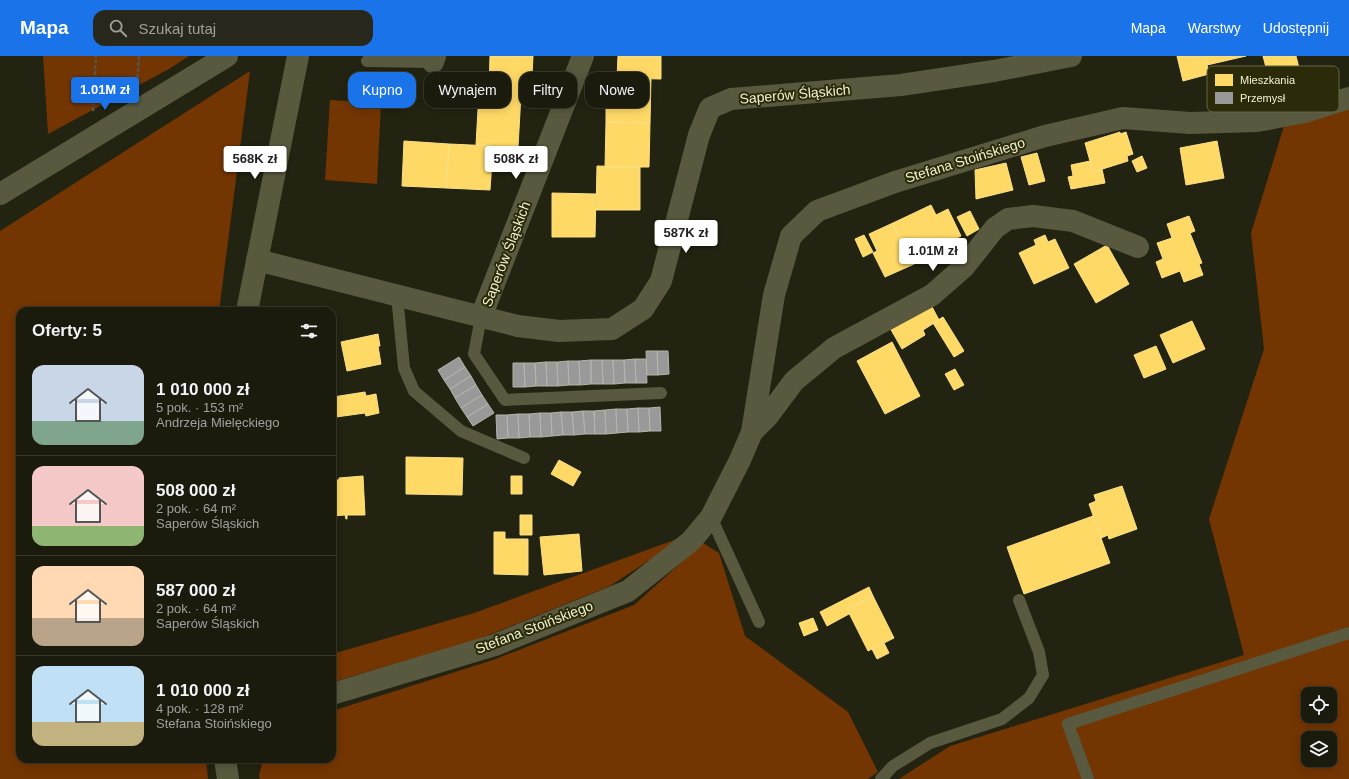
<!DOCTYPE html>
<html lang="pl">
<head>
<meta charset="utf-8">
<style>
  body { margin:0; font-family:Arial,sans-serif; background:#27271b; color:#f1f3f6; height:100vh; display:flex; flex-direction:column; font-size:15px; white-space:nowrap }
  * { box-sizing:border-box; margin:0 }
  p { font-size:13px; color:#9fa19d }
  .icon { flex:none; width:22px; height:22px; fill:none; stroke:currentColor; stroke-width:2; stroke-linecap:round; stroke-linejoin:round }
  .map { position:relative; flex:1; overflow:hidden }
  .drawer { position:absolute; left:16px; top:251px; width:320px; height:456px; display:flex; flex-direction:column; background:#1a1a0d; border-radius:12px; box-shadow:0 2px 10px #0003,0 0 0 1px #38382e }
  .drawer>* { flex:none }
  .hud { position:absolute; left:348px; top:16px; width:380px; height:36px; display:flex; gap:8px }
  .controls { position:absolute; left:1301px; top:631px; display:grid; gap:8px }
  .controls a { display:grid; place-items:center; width:36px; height:36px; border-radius:8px; background:#1a1a0d; box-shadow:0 2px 10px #0003,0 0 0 1px #38382e; font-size:20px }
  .price { position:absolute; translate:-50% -34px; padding:0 9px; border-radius:4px; background:#fff; color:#222; font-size:13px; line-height:26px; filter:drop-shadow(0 1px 2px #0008) }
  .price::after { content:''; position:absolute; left:50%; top:24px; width:12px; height:9px; margin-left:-6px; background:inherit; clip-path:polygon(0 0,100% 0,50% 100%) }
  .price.on { background:#1a73e8; color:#fff }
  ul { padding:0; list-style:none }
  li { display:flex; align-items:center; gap:12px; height:100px; padding:0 16px }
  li+li { border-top:1px solid #38382e }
  li span { display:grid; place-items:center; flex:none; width:112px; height:80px; border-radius:12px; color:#555 }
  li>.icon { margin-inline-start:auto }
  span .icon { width:48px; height:48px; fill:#fffc; stroke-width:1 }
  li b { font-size:17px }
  h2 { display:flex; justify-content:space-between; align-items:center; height:48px; padding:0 16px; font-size:17px }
  .pill { padding:0 14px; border-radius:12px; background:#1a1a0d; box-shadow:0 2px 10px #0003,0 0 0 1px #38382e; font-size:14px; line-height:36px }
  .pill.on { background:#1a73e8; color:#fff }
  header { display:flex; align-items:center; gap:24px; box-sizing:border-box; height:56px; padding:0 20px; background:#1a73e8; color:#fff }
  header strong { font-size:19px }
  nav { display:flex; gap:22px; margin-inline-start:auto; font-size:14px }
  .search { width:280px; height:36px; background:#27271b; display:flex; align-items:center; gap:10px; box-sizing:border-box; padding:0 14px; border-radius:12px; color:#9fa19d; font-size:15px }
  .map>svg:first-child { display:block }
  .green { fill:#733502; fill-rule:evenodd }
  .homes { fill:#ffd966; stroke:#fae086 }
  .industry { fill:#999; stroke:#b3b4aa }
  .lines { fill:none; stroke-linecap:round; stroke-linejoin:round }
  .path { stroke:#575743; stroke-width:2.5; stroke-dasharray:4 2; stroke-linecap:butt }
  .service { stroke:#59593f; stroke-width:12 }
  .minor { stroke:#59593f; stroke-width:22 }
  .secondary { stroke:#59593e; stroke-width:22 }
  .labels { text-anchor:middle; stroke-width:4; stroke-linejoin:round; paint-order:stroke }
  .street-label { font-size:14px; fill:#f0f2d1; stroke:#2b2b09 }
  .key { fill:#2b2b09; stroke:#666745; stroke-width:1 }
  .key-label { font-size:11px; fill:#f0f2d1 }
</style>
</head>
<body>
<header>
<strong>Mapa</strong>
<div class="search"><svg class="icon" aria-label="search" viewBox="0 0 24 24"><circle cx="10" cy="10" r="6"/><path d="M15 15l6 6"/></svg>Szukaj tutaj</div>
<nav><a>Mapa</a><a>Warstwy</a><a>Udostępnij</a></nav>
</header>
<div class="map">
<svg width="1349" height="723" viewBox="0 0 1349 723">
  <rect width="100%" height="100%" fill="#232311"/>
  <!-- green -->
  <path class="green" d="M43 0H189L169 13 48 78Z
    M250 15 219 255H20V703H206L208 723H0V175Z
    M330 44 381 47 377 128 325 124Z
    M1349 53V723H899L950 690 1244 599 1209 463 1264 293 1251 177 1284 70ZM1308 638H1330V660H1308ZM1308 682H1330V704H1308Z
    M688 479 610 530 474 585 332 626V598L474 557Z
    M703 487 719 497 745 580 848 656 878 716 868 723H260L259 720 263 703H332V655L493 604 634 549Z"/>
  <!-- homes -->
  <path class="homes" d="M490 0H533L531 39 489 36Z
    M618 0H661V23L617 22Z
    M1177 0H1205L1209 18 1183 25Z
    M1205 0H1246L1207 9Z
    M1263 0H1296L1299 12 1268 19Z
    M606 22 651 23 650 67 606 66Z
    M479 36 521 38 518 91 476 89Z
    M606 66 650 67 649 111H605Z
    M1120 76V78L1126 76 1133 98 1127 100 1128 105 1093 116 1085 87Z
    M404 85 449 88 446 132 402 130Z
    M1217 85 1224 122 1186 129 1180 92Z
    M449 88 493 90 490 134 446 132Z
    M1037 97 1045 125 1029 129 1021 101Z
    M1142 100 1147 112 1137 116 1132 105Z
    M1090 105 1093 116 1102 113 1105 127 1071 133 1068 121 1073 120 1071 109Z
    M1006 107 1013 134 976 143 975 114Z
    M597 110 640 111V154H596Z
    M552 137 596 138 595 181H552Z
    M931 149 936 159 948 153 961 180 953 184 956 188 912 209 893 167Z
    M970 155 979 173 967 180 957 161Z
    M1189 160 1195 175 1190 177 1202 207 1199 208 1203 219 1184 226 1180 215 1162 222 1156 206 1163 203 1157 187 1172 182 1167 168Z
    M893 167 912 209 885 221 873 197 877 195 869 178Z
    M864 179 873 196 863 201 855 183Z
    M1045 179 1048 186 1055 183 1069 212 1034 228 1019 197 1036 189 1034 184Z
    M1107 189 1129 228 1096 247 1074 208Z
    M930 247 939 264 923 274 925 279 902 293 890 272Z
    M943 261 964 295 954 301 933 267Z
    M1192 265 1205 293 1173 307 1160 279Z
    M378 278 380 290H378L381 308 347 315 341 286Z
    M892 286 920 340 885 358 857 305Z
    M1156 290 1166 313 1144 322 1134 299Z
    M955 313 964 329 954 334 945 318Z
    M365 336 366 340 376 338 379 357 366 360 365 357 336 361 333 341Z
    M406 401 463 402 462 439 406 438Z
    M559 404 581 416 573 430 551 418Z
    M363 420 365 459H347V463H346L345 459 332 460V422H333V424H339V422Z
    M511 420H522V438H511Z
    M1122 430 1137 473 1109 483 1108 479 1101 482 1089 448 1096 445 1094 439Z
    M520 459H532V479H520Z
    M1093 460 1110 507 1024 538 1007 491Z
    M494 476H505V483H528V519L494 518Z
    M579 478 582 515 544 519 540 481Z
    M869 531 873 540 847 553 849 558 827 570 820 556Z
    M873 540 894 582 868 595 847 553Z
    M813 562 818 574 804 580 799 567Z
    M884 587 889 597 877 603 872 593Z"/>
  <!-- industry -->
  <path class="industry" d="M646 295H657L658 319H647Z
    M657 295H668L669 318 658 319Z
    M459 301 465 311 444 324 438 314Z
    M635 303 636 327H625L624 304Z
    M635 303H646L647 327H636Z
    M591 304V328L580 329 579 305Z
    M591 304H602L603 328H591Z
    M602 304H613L614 328H603Z
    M613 304H624L625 327 614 328Z
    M568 305 569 329 558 330 557 306Z
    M568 305H579L580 329H569Z
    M546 306 547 330H536L535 307Z
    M546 306H557L558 330H547Z
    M513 307H524L525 331H513Z
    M524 307H535L536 330 525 331Z
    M465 311 471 320 450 333 444 324Z
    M471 320 476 329 455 342 450 333Z
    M476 329 482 339 461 352 455 342Z
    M482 339 488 348 467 361 461 352Z
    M488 348 494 357 473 370 467 361Z
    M660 351 661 375H650L649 352Z
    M638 352 639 376H628L627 353Z
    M638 352H649L650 375 639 376Z
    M616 353H627L628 376 617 377Z
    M616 353 617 377 606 378 605 354Z
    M605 354 606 378H595L594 355Z
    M583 355H594L595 378H585Z
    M583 355 585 378 574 379 572 356Z
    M561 356 563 379 552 380 551 357Z
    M561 356H572L574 379H563Z
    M540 357 541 381H530L529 358Z
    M540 357H551L552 380 541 381Z
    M518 358H529L530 381 519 382Z
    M518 358 519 382H508L507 359Z
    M496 359H507L508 382 497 383Z"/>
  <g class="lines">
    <!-- path -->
    <path class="path" d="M137 28 139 0
      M93 55 96 0"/>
    <!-- service -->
    <path class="service" d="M367 5 433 6
      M397 240 404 312 414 335 461 375 524 402
      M481 261 474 298 505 344 661 337
      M711 461 759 566
      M881 723 893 710 930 687 1002 663 1029 642 1043 619 1039 596 1019 544
      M1088 723 1068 668 1349 577"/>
    <!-- minor -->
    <path class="minor" d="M433 6 435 0
      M0 138 227 0
      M257 204 518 270 559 275 612 273 643 253 661 225 699 79 710 52 731 43 901 29 994 15 1071 0
      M481 261 583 0
      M752 376 768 360 794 325 834 292 932 239 964 211 995 172 1008 163 1033 160 1073 165 1138 191
      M332 638 495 589 628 535 691 485 711 461 740 404 752 376 774 239 791 180 817 155 895 126 1045 80 1123 62 1190 67 1257 65 1305 56 1349 42"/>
    <!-- secondary -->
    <path class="secondary" d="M247 255 298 0
      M225 703 228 723"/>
  </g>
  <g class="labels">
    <!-- street labels -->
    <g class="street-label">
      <text transform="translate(795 38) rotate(-5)" y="5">Saperów Śląskich</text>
      <text transform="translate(965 104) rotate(-17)" y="5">Stefana Stoińskiego</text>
      <text transform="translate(506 198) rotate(-69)" y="5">Saperów Śląskich</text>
      <text transform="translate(534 571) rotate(-21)" y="5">Stefana Stoińskiego</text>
    </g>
  </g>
  <!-- legend -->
  <rect x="1207" y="10" width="132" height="46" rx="6" class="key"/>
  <rect x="1215" y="18" width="18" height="12" fill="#ffd966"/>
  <rect x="1215" y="36" width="18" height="12" fill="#999"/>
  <g class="key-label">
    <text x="1240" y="28">Mieszkania</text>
    <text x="1240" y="46">Przemysł</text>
  </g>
</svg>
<div class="controls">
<a><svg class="icon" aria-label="locate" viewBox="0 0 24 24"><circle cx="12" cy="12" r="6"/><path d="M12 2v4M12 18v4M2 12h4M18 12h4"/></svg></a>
<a><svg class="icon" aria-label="layers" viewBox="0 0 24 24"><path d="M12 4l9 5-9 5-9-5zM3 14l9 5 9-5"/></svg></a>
</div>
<b class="price on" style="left:105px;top:55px">1.01M zł</b>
<b class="price" style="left:255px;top:124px">568K zł</b>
<b class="price" style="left:516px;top:124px">508K zł</b>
<b class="price" style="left:686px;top:198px">587K zł</b>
<b class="price" style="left:933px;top:216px">1.01M zł</b>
<div class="hud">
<a class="pill on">Kupno</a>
<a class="pill">Wynajem</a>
<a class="pill">Filtry</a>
<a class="pill">Nowe</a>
</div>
<section class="drawer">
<h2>Oferty: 5<svg class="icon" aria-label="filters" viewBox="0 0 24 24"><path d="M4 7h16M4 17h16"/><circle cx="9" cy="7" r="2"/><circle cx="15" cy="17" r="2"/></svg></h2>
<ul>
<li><span style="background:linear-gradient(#c9d6e8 70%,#7fa58c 0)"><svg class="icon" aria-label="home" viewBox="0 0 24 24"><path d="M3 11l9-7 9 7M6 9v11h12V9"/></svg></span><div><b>1 010 000 zł</b><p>5 pok. · 153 m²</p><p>Andrzeja Mielęckiego</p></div></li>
<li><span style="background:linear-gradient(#f6c9c9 75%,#8fb573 0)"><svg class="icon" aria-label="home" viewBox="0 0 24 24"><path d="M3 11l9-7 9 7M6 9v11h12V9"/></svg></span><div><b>508 000 zł</b><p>2 pok. · 64 m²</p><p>Saperów Śląskich</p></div></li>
<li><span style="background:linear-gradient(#ffd9b3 65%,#b9a48a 0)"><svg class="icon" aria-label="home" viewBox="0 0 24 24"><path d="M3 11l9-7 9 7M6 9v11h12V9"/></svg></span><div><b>587 000 zł</b><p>2 pok. · 64 m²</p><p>Saperów Śląskich</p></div></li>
<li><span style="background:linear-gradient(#bfe0f5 70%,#c2b280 0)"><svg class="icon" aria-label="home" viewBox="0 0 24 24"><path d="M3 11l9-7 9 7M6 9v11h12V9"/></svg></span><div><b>1 010 000 zł</b><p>4 pok. · 128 m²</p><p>Stefana Stoińskiego</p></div></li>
</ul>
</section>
</div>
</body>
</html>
